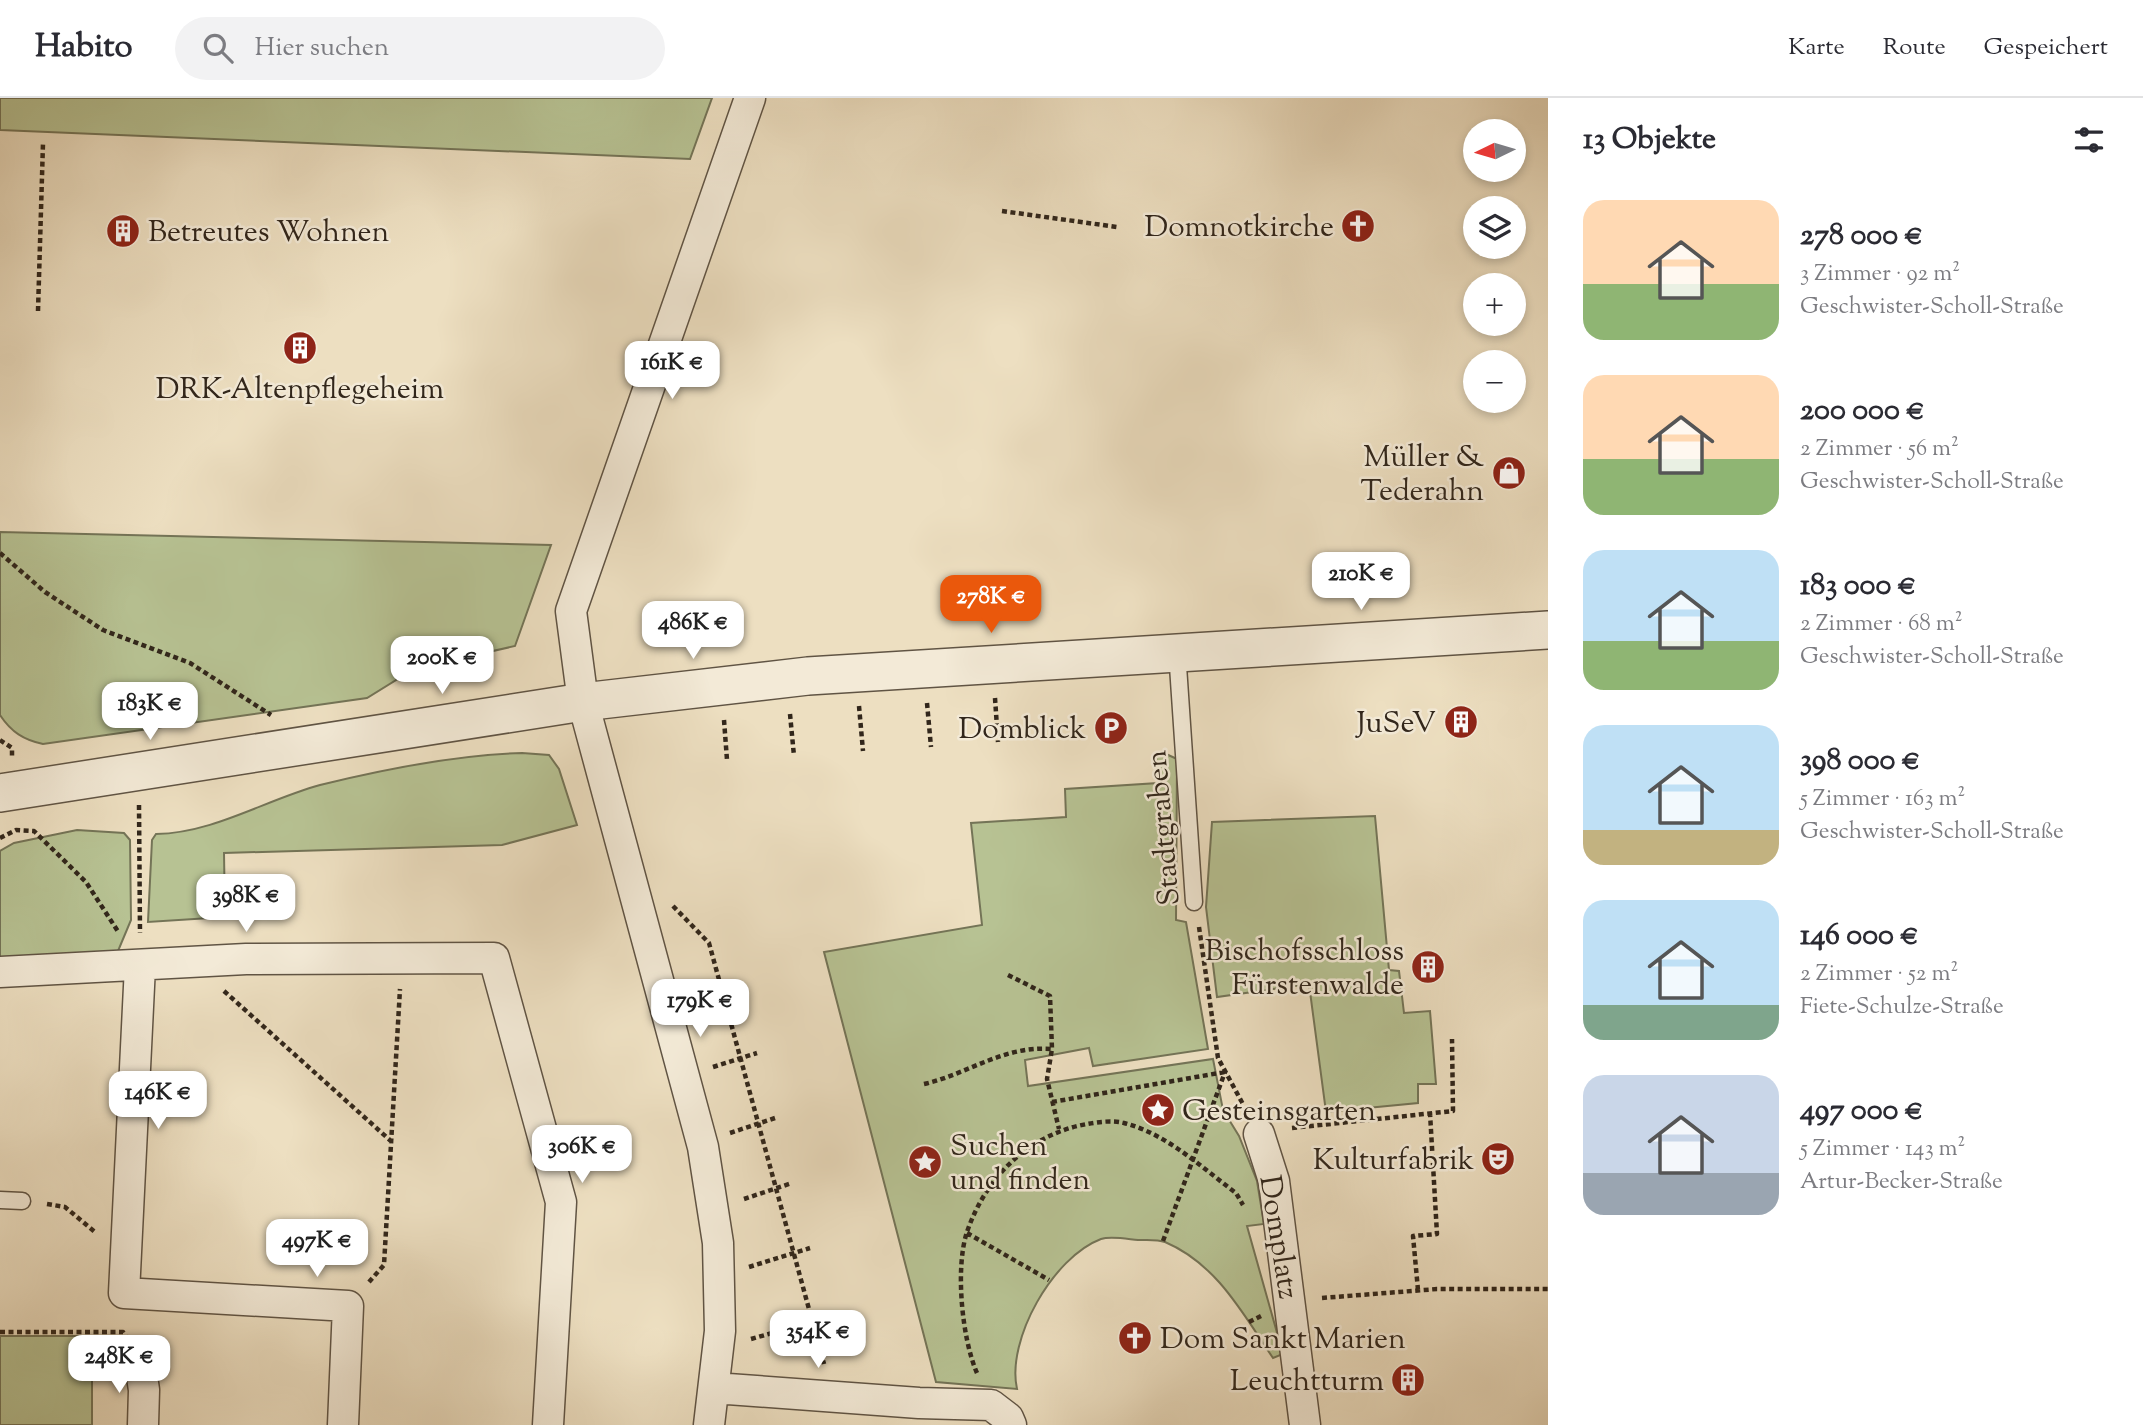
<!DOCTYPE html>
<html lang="de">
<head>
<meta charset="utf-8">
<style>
  body { margin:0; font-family:"Sorts Mill Goudy",serif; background:#f2f2f3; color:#2b2b33; height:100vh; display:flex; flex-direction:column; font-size:26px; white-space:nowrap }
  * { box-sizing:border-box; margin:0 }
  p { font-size:23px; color:#7c7c81 }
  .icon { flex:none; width:38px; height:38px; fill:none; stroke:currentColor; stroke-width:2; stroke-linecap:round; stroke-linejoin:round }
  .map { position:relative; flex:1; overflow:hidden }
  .panel { display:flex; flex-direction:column; background:#fff; width:595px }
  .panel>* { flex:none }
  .needle { width:46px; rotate:265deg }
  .tools { position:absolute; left:1463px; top:21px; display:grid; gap:14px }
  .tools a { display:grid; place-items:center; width:63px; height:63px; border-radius:50%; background:#fff; box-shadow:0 4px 10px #0003; font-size:35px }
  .price { position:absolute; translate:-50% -60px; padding:0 16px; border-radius:14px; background:#fff; color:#222; font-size:23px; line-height:46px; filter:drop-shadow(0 2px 4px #0008) }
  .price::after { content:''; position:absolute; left:50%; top:42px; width:21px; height:16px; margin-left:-10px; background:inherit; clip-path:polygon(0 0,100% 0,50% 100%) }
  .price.current { background:#ea580c; color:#fff }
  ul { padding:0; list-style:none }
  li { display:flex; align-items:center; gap:21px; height:175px; padding:0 35px }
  li span { display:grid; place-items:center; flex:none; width:196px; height:140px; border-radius:21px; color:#555 }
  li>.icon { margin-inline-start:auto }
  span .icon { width:84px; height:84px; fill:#fffc; stroke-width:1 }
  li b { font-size:30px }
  h2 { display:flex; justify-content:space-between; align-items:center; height:84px; padding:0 35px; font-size:30px }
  header { display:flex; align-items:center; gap:42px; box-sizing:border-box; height:98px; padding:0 35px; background:#fff; border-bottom:2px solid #e1e1e2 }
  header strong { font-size:33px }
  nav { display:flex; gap:38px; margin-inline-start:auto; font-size:24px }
  .search { width:490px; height:63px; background:#f2f2f3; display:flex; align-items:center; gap:18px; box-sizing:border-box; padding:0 24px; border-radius:38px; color:#7c7c81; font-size:26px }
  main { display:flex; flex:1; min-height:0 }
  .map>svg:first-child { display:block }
  .green { fill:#b7c293; stroke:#747457; stroke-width:2 }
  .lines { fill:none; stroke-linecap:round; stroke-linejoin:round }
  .service-casing { stroke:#605444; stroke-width:19 }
  .minor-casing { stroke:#605444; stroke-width:33 }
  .tertiary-casing { stroke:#605444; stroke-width:40 }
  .path { stroke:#31261b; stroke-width:4.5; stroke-dasharray:5 3.5; stroke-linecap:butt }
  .service { stroke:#f3ead7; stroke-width:16 }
  .minor { stroke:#f3ead7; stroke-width:30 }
  .tertiary { stroke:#f3ead7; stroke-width:37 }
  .labels { text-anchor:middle; stroke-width:5; stroke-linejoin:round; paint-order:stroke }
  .poi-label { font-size:30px; fill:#31261b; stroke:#f3ead7; text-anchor:end }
  .street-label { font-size:30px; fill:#31261b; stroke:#f3ead7 }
</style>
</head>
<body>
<header>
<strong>Habito</strong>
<div class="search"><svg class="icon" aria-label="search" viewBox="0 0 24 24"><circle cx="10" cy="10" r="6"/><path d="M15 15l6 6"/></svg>Hier suchen</div>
<nav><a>Karte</a><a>Route</a><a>Gespeichert</a></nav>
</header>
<main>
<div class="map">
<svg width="1548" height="1327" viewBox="0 0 1548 1327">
  <rect width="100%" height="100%" fill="#eddfc1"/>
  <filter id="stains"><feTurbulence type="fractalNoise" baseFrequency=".00286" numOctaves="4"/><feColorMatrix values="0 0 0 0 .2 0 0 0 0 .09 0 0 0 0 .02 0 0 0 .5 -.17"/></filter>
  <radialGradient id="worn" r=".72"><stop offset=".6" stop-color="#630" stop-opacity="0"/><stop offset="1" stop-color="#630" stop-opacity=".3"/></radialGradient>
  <!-- green -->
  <path class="green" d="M0 0H712L690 61 0 32Z
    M0 434 551 447 515 548 414 571 367 600 43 646C24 642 11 634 0 617Z
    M522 655 549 657 559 671 577 727 502 747 224 755 225 819 148 824 152 742 156 736C214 735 265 702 320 687 385 671 455 657 522 655Z
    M1166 656 1177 661 1176 822 1186 824 1208 951 1093 968 1089 950 1025 962 1028 988 1213 961 1223 1012 1239 1038 1257 1083 1264 1126 1247 1128 1283 1256 1273 1260C1243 1216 1217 1166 1165 1144 1157 1141 1146 1142 1138 1142 1127 1141 1111 1138 1101 1141 1053 1159 1006 1242 1017 1291L936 1284 824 854 982 827 971 725 1066 719 1065 691 1158 685 1156 657Z
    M1375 718 1389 872 1399 873 1404 915 1430 913 1436 986H1418V1005L1326 1014 1309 886 1217 899 1206 809 1212 724Z
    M77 732 124 735 130 742 131 822 118 853 0 860V753L14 745Z
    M0 1238H92V1327H0Z"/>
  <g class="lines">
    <!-- service casing -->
    <g class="service-casing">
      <path id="service" d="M1177 553 1194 804
        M0 1102 22 1103"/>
    </g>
    <!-- minor casing -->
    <g class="minor-casing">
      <path id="minor" d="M140 868 124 1195 348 1208 343 1327
        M0 874 246 861 494 860 561 1104 548 1327
        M1259 1036 1274 1083 1305 1327
        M140 1265 144 1292 143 1327
        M714 1290 919 1305 991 1307 1008 1320 1011 1327
        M709 1327 720 1233 718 1145 703 1049 583 604 571 513 750 0"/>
    </g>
    <!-- tertiary casing -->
    <g class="tertiary-casing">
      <path id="tertiary" d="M0 695 583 604 808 578 1548 532"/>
    </g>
    <!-- path -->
    <path class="path" d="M1002 113 1117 129
      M38 213 43 45
      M0 455 45 494 103 532 190 565 271 617
      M995 600 998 644
      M927 605 931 649
      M859 608 863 653
      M790 616 794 658
      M724 622 727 662
      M0 642 12 650V658
      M139 707 140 835
      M0 740 16 732 34 733 86 784 119 835
      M673 808 709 845 824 1266
      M1199 829 1218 960 1244 1008
      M1008 877 1050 898 1052 951 1047 981 1059 1031
      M224 893 392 1044
      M697 903 739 890
      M713 969 757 955
      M924 986C968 976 1004 947 1052 951
      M1052 1004 1225 974
      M1292 1030 1453 1013 1452 941
      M730 1035 775 1020
      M744 1101 792 1085
      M47 1106 65 1109 95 1134
      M967 1135 1049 1182
      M1163 1143 1225 974
      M749 1169 810 1150
      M369 1184 384 1167 400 891
      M1418 1192 1413 1138 1437 1136 1430 1015
      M1322 1200 1437 1191H1548
      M1249 1224 1261 1218
      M0 1234H123L126 1239
      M751 1241 829 1219
      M977 1275C962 1241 955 1170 967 1134 986 1078 1030 1036 1087 1026 1098 1024 1113 1022 1124 1025 1167 1036 1201 1069 1236 1095L1243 1107"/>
    <!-- service -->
    <use href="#service" class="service"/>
    <!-- minor -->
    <use href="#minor" class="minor"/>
    <!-- tertiary -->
    <use href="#tertiary" class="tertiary"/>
  </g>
  <!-- icons -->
  <defs>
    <g id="church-disc" transform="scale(1.75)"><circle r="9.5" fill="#8f2418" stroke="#f3ead7"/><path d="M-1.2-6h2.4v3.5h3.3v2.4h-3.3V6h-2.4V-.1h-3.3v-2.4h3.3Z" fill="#fff"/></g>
    <g id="building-disc" transform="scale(1.75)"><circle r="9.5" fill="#8f2418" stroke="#f3ead7"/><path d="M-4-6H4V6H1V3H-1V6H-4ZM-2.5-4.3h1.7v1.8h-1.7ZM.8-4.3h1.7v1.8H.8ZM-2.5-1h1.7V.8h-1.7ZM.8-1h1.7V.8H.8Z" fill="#fff"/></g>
    <g id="shop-disc" transform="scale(1.75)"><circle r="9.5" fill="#8f2418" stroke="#f3ead7"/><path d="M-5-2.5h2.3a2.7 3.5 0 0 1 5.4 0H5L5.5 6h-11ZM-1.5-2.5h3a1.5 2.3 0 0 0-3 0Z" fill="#fff"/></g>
    <g id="parking-disc" transform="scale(1.75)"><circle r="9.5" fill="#8f2418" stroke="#f3ead7"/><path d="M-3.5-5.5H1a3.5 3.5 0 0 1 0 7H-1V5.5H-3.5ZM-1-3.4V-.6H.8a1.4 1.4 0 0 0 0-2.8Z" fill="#fff"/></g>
    <g id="sight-disc" transform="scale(1.75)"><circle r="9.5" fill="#8f2418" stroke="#f3ead7"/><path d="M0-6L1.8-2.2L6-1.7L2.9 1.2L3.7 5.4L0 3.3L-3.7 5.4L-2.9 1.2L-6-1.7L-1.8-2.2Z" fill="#fff"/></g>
    <g id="theatre-disc" transform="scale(1.75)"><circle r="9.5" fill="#8f2418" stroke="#f3ead7"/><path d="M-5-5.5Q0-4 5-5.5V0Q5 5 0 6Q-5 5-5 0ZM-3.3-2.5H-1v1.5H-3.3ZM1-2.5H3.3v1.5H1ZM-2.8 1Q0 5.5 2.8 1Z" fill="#fff"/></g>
  </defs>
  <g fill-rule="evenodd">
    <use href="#church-disc" x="1358" y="128"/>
    <use href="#building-disc" x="123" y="133"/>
    <use href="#building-disc" x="300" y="250"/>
    <use href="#shop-disc" x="1509" y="375"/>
    <use href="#building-disc" x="1461" y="624"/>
    <use href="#parking-disc" x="1111" y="630"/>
    <use href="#building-disc" x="1428" y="869"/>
    <use href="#sight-disc" x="1158" y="1012"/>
    <use href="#theatre-disc" x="1498" y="1061"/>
    <use href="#sight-disc" x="925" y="1064"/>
    <use href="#church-disc" x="1135" y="1240"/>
    <use href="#building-disc" x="1408" y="1282"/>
  </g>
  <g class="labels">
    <!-- poi labels -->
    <g class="poi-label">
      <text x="1334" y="138">Domnotkirche</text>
      <text x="148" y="143" text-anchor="start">Betreutes Wohnen</text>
      <text x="300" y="300" text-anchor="middle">DRK-Altenpflegeheim</text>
      <text x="1484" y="368">Müller &amp;<tspan x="1484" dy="34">Tederahn</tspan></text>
      <text x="1436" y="634">JuSeV</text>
      <text x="1086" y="640">Domblick</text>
      <text x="1404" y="862">Bischofsschloss<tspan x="1404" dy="34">Fürstenwalde</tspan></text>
      <text x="1182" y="1022" text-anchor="start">Gesteinsgarten</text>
      <text x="950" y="1057" text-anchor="start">Suchen<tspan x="950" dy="34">und finden</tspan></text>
      <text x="1474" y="1071">Kulturfabrik</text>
      <text x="1160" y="1250" text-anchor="start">Dom Sankt Marien</text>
      <text x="1384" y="1292">Leuchtturm</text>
    </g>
    <!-- street labels -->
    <g class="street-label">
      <text transform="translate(1162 730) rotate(-95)" y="10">Stadtgraben</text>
      <text transform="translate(1280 1139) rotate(81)" y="10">Domplatz</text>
    </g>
  </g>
  <rect width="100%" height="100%" filter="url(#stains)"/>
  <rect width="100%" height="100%" fill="url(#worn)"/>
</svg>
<div class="tools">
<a><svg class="needle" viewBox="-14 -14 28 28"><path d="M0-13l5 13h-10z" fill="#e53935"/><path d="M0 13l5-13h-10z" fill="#7c7c81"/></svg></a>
<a><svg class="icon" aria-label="layers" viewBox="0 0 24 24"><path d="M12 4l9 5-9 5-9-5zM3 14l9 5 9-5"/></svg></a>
<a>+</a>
<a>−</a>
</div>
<b class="price" style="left:672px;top:303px">161K €</b>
<b class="price" style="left:1361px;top:514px">210K €</b>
<b class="price current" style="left:991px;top:537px">278K €</b>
<b class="price" style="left:693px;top:563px">486K €</b>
<b class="price" style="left:442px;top:598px">200K €</b>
<b class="price" style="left:150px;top:644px">183K €</b>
<b class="price" style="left:246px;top:836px">398K €</b>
<b class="price" style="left:700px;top:941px">179K €</b>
<b class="price" style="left:158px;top:1033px">146K €</b>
<b class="price" style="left:582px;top:1087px">306K €</b>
<b class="price" style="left:317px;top:1181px">497K €</b>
<b class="price" style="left:818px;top:1272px">354K €</b>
<b class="price" style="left:119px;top:1297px">248K €</b>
</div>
<section class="panel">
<h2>13 Objekte<svg class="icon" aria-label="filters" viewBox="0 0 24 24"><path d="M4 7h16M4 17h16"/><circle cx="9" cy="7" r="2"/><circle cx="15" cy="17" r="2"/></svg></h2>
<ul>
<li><span style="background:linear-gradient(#ffd9b3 60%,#8fb573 0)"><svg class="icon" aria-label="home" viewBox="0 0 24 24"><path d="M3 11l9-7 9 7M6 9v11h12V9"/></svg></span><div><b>278 000 €</b><p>3 Zimmer · 92 m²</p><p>Geschwister-Scholl-Straße</p></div></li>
<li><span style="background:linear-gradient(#ffd9b3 60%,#8fb573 0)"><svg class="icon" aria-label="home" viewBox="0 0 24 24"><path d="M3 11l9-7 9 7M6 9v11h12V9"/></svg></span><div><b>200 000 €</b><p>2 Zimmer · 56 m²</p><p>Geschwister-Scholl-Straße</p></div></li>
<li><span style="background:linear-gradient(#bfe0f5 65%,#8fb573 0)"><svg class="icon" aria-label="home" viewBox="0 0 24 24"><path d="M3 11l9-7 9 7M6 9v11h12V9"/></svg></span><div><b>183 000 €</b><p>2 Zimmer · 68 m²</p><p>Geschwister-Scholl-Straße</p></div></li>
<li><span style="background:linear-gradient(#bfe0f5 75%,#c2b280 0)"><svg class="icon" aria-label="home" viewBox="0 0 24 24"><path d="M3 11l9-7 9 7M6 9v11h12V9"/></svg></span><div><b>398 000 €</b><p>5 Zimmer · 163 m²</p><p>Geschwister-Scholl-Straße</p></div></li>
<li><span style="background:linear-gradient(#bfe0f5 75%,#7fa58c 0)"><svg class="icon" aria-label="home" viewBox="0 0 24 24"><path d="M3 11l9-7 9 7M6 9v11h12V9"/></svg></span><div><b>146 000 €</b><p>2 Zimmer · 52 m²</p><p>Fiete-Schulze-Straße</p></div></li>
<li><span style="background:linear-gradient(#c9d6e8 70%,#9aa5b1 0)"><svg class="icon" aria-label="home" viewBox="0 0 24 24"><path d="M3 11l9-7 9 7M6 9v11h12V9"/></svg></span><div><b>497 000 €</b><p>5 Zimmer · 143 m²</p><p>Artur-Becker-Straße</p></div></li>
</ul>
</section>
</main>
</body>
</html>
